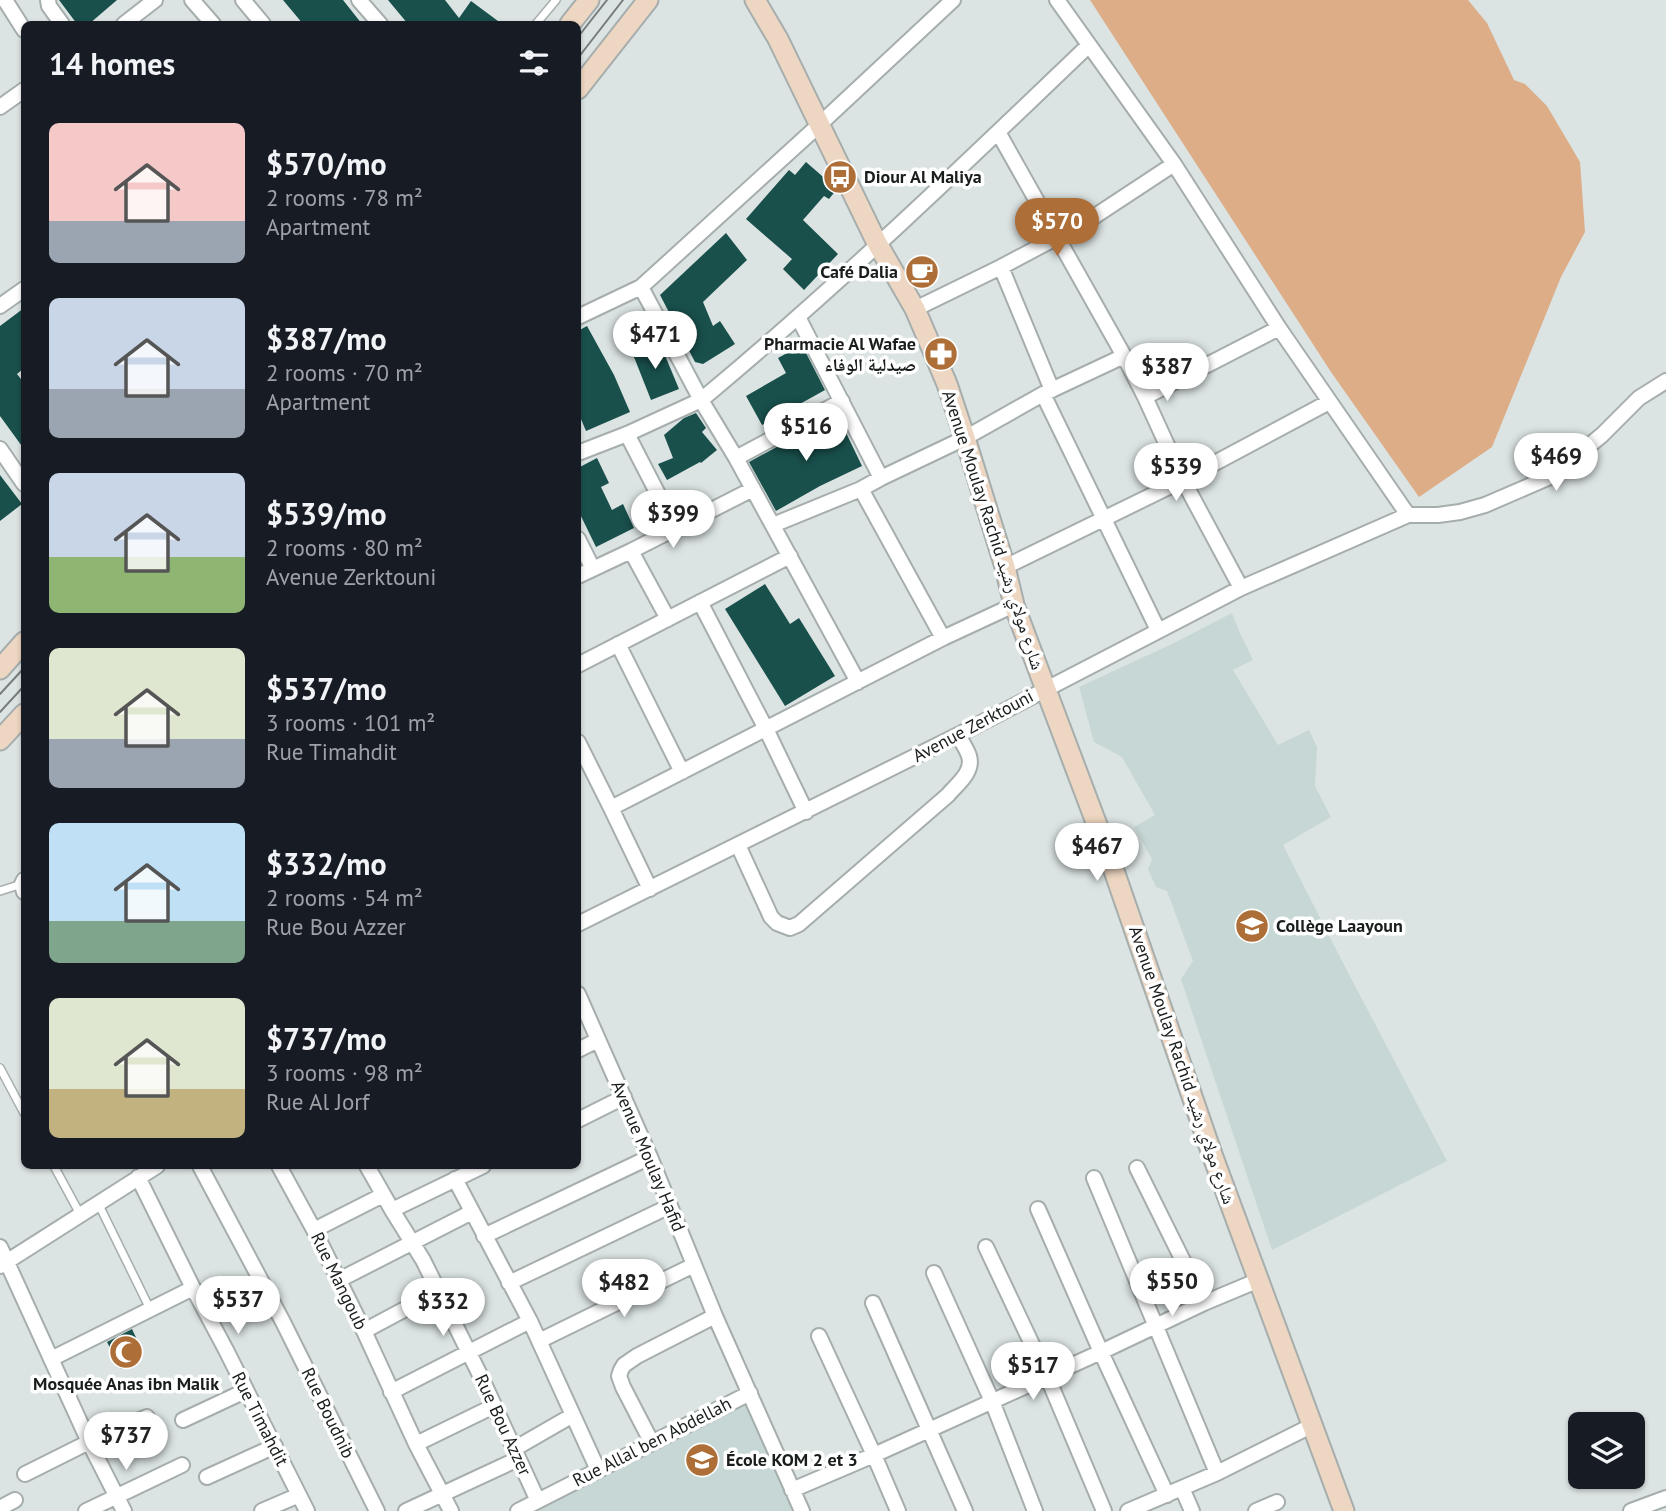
<!DOCTYPE html>
<html lang="en">
<head>
<meta charset="utf-8">
<style>
  body { margin:0; font-family:"PT Sans","Noto Naskh Arabic",sans-serif; background:#242831; color:#f1f3f6; height:100vh; display:flex; flex-direction:column; font-size:26px; white-space:nowrap }
  * { box-sizing:border-box; margin:0 }
  p { font-size:23px; color:#9ea1a6 }
  .icon { flex:none; width:38px; height:38px; fill:none; stroke:currentColor; stroke-width:2; stroke-linecap:round; stroke-linejoin:round }
  .map { position:relative; flex:1; overflow:hidden }
  .details { position:absolute; left:21px; top:21px; width:560px; height:1148px; display:flex; flex-direction:column; background:#171b24; border-radius:10px; box-shadow:0 2px 5px #0004 }
  .details>* { flex:none }
  .controls { position:absolute; left:1568px; top:1412px; display:grid; gap:14px }
  .controls a { display:grid; place-items:center; width:77px; height:77px; border-radius:10px; background:#171b24; box-shadow:0 2px 5px #0004; font-size:35px }
  .price { position:absolute; translate:-50% -60px; padding:0 16px; border-radius:24px; background:#fff; color:#222; font-size:23px; line-height:46px; filter:drop-shadow(0 2px 4px #0008) }
  .price::after { content:''; position:absolute; left:50%; top:42px; width:21px; height:16px; margin-left:-10px; background:inherit; clip-path:polygon(0 0,100% 0,50% 100%) }
  .price.on { background:#ae6e37; color:#fff }
  ul { padding:0; list-style:none }
  li { display:flex; align-items:center; gap:21px; height:175px; padding:0 28px }
  li span { display:grid; place-items:center; flex:none; width:196px; height:140px; border-radius:10px; color:#555 }
  li>.icon { margin-inline-start:auto }
  span .icon { width:84px; height:84px; fill:#fffc; stroke-width:1 }
  li b { font-size:30px }
  h2 { display:flex; justify-content:space-between; align-items:center; height:84px; padding:0 28px; font-size:30px }
  .map>svg:first-child { display:block }
  .built { fill:#c6d7d5 }
  .green { fill:#ddad88 }
  .building { fill:#19504c }
  .lines { fill:none; stroke-linecap:round; stroke-linejoin:round }
  .lane-casing { stroke:#a6aead; stroke-width:10 }
  .street-casing { stroke:#a6aead; stroke-width:18 }
  .secondary-casing { stroke:#a6aead; stroke-width:23 }
  .lane { stroke:#fff; stroke-width:7 }
  .street { stroke:#fff; stroke-width:14 }
  .secondary { stroke:#eed7c2; stroke-width:19 }
  .tram { stroke:#777d7d; stroke-width:2 }
  .labels { text-anchor:middle; stroke-width:7; stroke-linejoin:round; paint-order:stroke }
  .poi-label { font-size:18px; font-weight:bold; fill:#1a1d1d; stroke:#fff; text-anchor:start }
  .street-label { font-size:18px; fill:#1a1d1d; stroke:#fff }
</style>
</head>
<body>
<div class="map">
<svg width="1666" height="1511" viewBox="0 0 1666 1511">
  <rect width="100%" height="100%" fill="#dbe4e3"/>
  <!-- built -->
  <path class="built" d="M1232 613 1239 631 1253 660 1233 670 1278 745 1309 730 1317 747 1315 786 1331 817 1283 845 1342 961 1447 1161 1272 1250 1181 979 1193 961 1167 891 1156 887 1148 869 1152 859 1134 827 1155 815 1122 757 1094 742 1079 687 1174 643Z
    M750 1397 800 1511H531Z"/>
  <!-- green -->
  <path class="green" d="M1090 0H1468L1487 23 1514 80 1525 84 1547 106 1580 162 1585 232 1561 277 1492 447 1419 497 1331 372Z"/>
  <!-- building -->
  <path class="building" d="M59 0H117L89 24H77Z
    M283 0H343L362 24H303Z
    M388 0H445L459 18 471 1 502 24H408Z
    M806 162 837 189 829 199 824 196 803 220 838 254 804 290 783 269 792 259 746 219 789 170 795 175Z
    M726 233 747 260 703 302 713 326 720 321 735 344 703 364 695 362 660 295Z
    M24 308V368L17 374 24 383V449L0 416V326Z
    M587 326 614 375 630 412 586 431 578 412V331Z
    M659 341 679 389 651 400 632 352Z
    M802 345 825 390 762 425 746 396 786 373 778 358Z
    M696 413 706 428 702 432 717 450 701 463 700 462 667 480 658 464 673 458 664 435 684 418Z
    M837 414 862 466 820 486 776 511 749 462Z
    M597 458 609 483 601 487 612 510 623 504 634 528 596 547 578 510V468Z
    M0 475 22 504 0 521Z
    M765 584 790 624 799 618 835 676 785 706 725 609Z
    M132 1329 139 1344 138 1361 121 1369 107 1342Z"/>
  <g class="lines">
    <!-- lane casing -->
    <g class="lane-casing">
      <path id="lane" d="M536 24 556 0
        M0 891 22 884
        M0 1068 24 1113
        M54 1166 80 1214
        M98 1203 150 1309"/>
    </g>
    <!-- street casing -->
    <g class="street-casing">
      <path id="street" d="M5 0 24 30
        M48 0 49 6 62 24
        M192 0 213 24
        M243 0 263 24
        M359 0 380 24
        M1057 0 1174 164 1279 328 1408 515
        M124 24 155 0
        M0 107 24 90
        M998 132 1124 356 1145 397 1183 480 1241 588
        M1001 267 1052 390
        M641 287 701 400 736 458 858 682
        M0 306 24 289
        M915 309 1001 267 1086 222 1174 164
        M578 317 641 287 819 125 953 0
        M798 317 881 478
        M1043 394 1158 630
        M1145 397 1279 328
        M627 434 676 529
        M0 449 24 484
        M578 453 627 434 701 400 713 390C843 281 966 163 1089 45
        M736 458 842 401
        M861 489 943 638
        M773 525 861 489 881 478 965 438 1043 394 1124 356
        M578 539 593 569
        M631 551 668 619
        M1005 567 1183 480 1329 402
        M578 576 631 551 753 489
        M700 602 766 729 806 812
        M618 644 682 772
        M578 665 790 556
        M578 742 611 808 650 889
        M611 808 943 638 1014 605
        M738 845 771 917 777 923 790 928 799 924 948 795C957 784 974 772 969 756 967 749 961 741 958 735
        M24 880 22 884 24 892
        M578 924 958 735 1241 588 1408 515H1438L1460 512 1485 505 1552 476 1602 435 1639 398 1666 381
        M578 994 650 1157 715 1316 802 1511
        M578 1050 598 1040
        M578 1120 624 1097
        M200 1166 283 1322 377 1511
        M279 1166 314 1230 364 1331 416 1444 451 1511
        M367 1166 392 1210 423 1260 481 1377 538 1501
        M1137 1168 1204 1303
        M138 1177 193 1288 226 1350 307 1511
        M1094 1178 1217 1473
        M455 1179 530 1321 598 1470
        M1038 1209 1101 1352 1167 1495
        M392 1210 483 1166
        M314 1230 383 1195
        M484 1236 650 1157
        M0 1247 89 1442 124 1511
        M986 1247 1047 1376 1104 1511
        M0 1266 157 1166
        M934 1273 992 1401 1035 1511
        M339 1280 472 1212
        M509 1283 670 1206
        M873 1303 965 1511
        M364 1331 439 1291
        M819 1336 874 1455 898 1511
        M539 1341 694 1265
        M51 1359 193 1288
        M391 1392 530 1321
        M183 1420 245 1391
        M652 1443 623 1387 619 1376 621 1370 624 1365 637 1356 715 1316
        M416 1444 494 1406
        M514 1449 573 1415
        M25 1474 89 1442 147 1417
        M207 1477 275 1446
        M1182 1488 1192 1511
        M792 1490 874 1455 1101 1352 1204 1303 1259 1280
        M0 1508 15 1500
        M86 1511 182 1465
        M262 1511 299 1495
        M406 1511 518 1459
        M518 1511 750 1393
        M1128 1511 1217 1473 1313 1425
        M1256 1511 1277 1502
        M1631 1511 1666 1498"/>
    </g>
    <!-- secondary casing -->
    <g class="secondary-casing">
      <path id="secondary" d="M755 0 778 39 877 243 915 309 930 344 947 384 965 438 1005 567 1014 605 1111 862 1213 1157 1344 1511
        M570 24 589 0
        M578 89 648 0
        M0 669 24 642
        M0 740 24 714"/>
    </g>
    <!-- lane -->
    <use href="#lane" class="lane"/>
    <!-- street -->
    <use href="#street" class="street"/>
    <!-- secondary -->
    <use href="#secondary" class="secondary"/>
    <!-- tram -->
    <path class="tram" d="M578 37 607 0
      M578 58 623 0
      M0 694 24 668
      M0 712 24 686"/>
  </g>
  <!-- icons -->
  <defs>
    <g id="bus-disc" transform="scale(1.75)"><circle r="9.5" fill="#ae6e37" stroke="#fff"/><path d="M-5-6H5V4H4V6H2V4H-2V6H-4V4H-5ZM-3.5-4V0h7V-4ZM-3.5 1.2v1.5H-2V1.2ZM2 1.2v1.5H3.5V1.2Z" fill="#fff"/></g>
    <g id="cafe-disc" transform="scale(1.75)"><circle r="9.5" fill="#ae6e37" stroke="#fff"/><path d="M-5.5-4.5H6V0H3Q3 3.5 0 3.5H-2.5Q-5.5 3.5-5.5 0ZM3-3.2v2h1.7v-2ZM-6 4.5H4V6H-6Z" fill="#fff"/></g>
    <g id="pharmacy-disc" transform="scale(1.75)"><circle r="9.5" fill="#ae6e37" stroke="#fff"/><path d="M-2-6h4v4h4v4h-4v4h-4v-4h-4v-4h4Z" fill="#fff"/></g>
    <g id="school-disc" transform="scale(1.75)"><circle r="9.5" fill="#ae6e37" stroke="#fff"/><path d="M0-5L7-2L0 1L-7-2ZM-4 1L0 2.5L4 1V4Q0 6-4 4Z" fill="#fff"/></g>
    <g id="mosque-disc" transform="scale(1.75)"><circle r="9.5" fill="#ae6e37" stroke="#fff"/><path d="M3.5-4.9A6 6 0 1 0 3.5 4.9A5 5 0 1 1 3.5-4.9Z" fill="#fff"/></g>
  </defs>
  <g fill-rule="evenodd">
    <use href="#bus-disc" x="840" y="177"/>
    <use href="#cafe-disc" x="922" y="272"/>
    <use href="#pharmacy-disc" x="941" y="354"/>
    <use href="#school-disc" x="1252" y="926"/>
    <use href="#mosque-disc" x="126" y="1352"/>
    <use href="#school-disc" x="702" y="1460"/>
  </g>
  <g class="labels">
    <!-- poi labels -->
    <g class="poi-label">
      <text x="864" y="183">Diour Al Maliya</text>
      <text x="898" y="278" text-anchor="end">Café Dalia</text>
      <text x="916" y="350" text-anchor="end">Pharmacie Al Wafae<tspan x="916" dy="21">صيدلية الوفاء</tspan></text>
      <text x="1276" y="932">Collège Laayoun</text>
      <text x="126" y="1390" text-anchor="middle">Mosquée Anas ibn Malik</text>
      <text x="726" y="1466">École KOM 2 et 3</text>
    </g>
    <!-- street labels -->
    <g class="street-label">
      <text transform="translate(993 530) rotate(72)" y="6">Avenue Moulay Rachid شارع مولاي رشيد</text>
      <text transform="translate(973 726) rotate(-28)" y="6">Avenue Zerktouni</text>
      <text transform="translate(1182 1065) rotate(71)" y="6">Avenue Moulay Rachid شارع مولاي رشيد</text>
      <text transform="translate(648 1156) rotate(67)" y="6">Avenue Moulay Hafid</text>
      <text transform="translate(339 1281) rotate(64)" y="6">Rue Mangoub</text>
      <text transform="translate(328 1413) rotate(64)" y="6">Rue Boudnib</text>
      <text transform="translate(260 1419) rotate(63)" y="6">Rue Timahdit</text>
      <text transform="translate(503 1425) rotate(65)" y="6">Rue Bou Azzer</text>
      <text transform="translate(652 1442) rotate(-27)" y="6">Rue Allal ben Abdellah</text>
    </g>
  </g>
</svg>
<div class="controls">
<a><svg class="icon" aria-label="layers" viewBox="0 0 24 24"><path d="M12 4l9 5-9 5-9-5zM3 14l9 5 9-5"/></svg></a>
</div>
<b class="price on" style="left:1057px;top:258px">$570</b>
<b class="price" style="left:655px;top:371px">$471</b>
<b class="price" style="left:1167px;top:403px">$387</b>
<b class="price" style="left:806px;top:463px">$516</b>
<b class="price" style="left:1556px;top:493px">$469</b>
<b class="price" style="left:1176px;top:503px">$539</b>
<b class="price" style="left:673px;top:550px">$399</b>
<b class="price" style="left:1097px;top:883px">$467</b>
<b class="price" style="left:1172px;top:1318px">$550</b>
<b class="price" style="left:624px;top:1319px">$482</b>
<b class="price" style="left:238px;top:1336px">$537</b>
<b class="price" style="left:443px;top:1338px">$332</b>
<b class="price" style="left:1033px;top:1402px">$517</b>
<b class="price" style="left:126px;top:1472px">$737</b>
<section class="details">
<h2>14 homes<svg class="icon" aria-label="filters" viewBox="0 0 24 24"><path d="M4 7h16M4 17h16"/><circle cx="9" cy="7" r="2"/><circle cx="15" cy="17" r="2"/></svg></h2>
<ul>
<li><span style="background:linear-gradient(#f6c9c9 70%,#9aa5b1 0)"><svg class="icon" aria-label="home" viewBox="0 0 24 24"><path d="M3 11l9-7 9 7M6 9v11h12V9"/></svg></span><div><b>$570/mo</b><p>2 rooms · 78 m²</p><p>Apartment</p></div></li>
<li><span style="background:linear-gradient(#c9d6e8 65%,#9aa5b1 0)"><svg class="icon" aria-label="home" viewBox="0 0 24 24"><path d="M3 11l9-7 9 7M6 9v11h12V9"/></svg></span><div><b>$387/mo</b><p>2 rooms · 70 m²</p><p>Apartment</p></div></li>
<li><span style="background:linear-gradient(#c9d6e8 60%,#8fb573 0)"><svg class="icon" aria-label="home" viewBox="0 0 24 24"><path d="M3 11l9-7 9 7M6 9v11h12V9"/></svg></span><div><b>$539/mo</b><p>2 rooms · 80 m²</p><p>Avenue Zerktouni</p></div></li>
<li><span style="background:linear-gradient(#dfe7d0 65%,#9aa5b1 0)"><svg class="icon" aria-label="home" viewBox="0 0 24 24"><path d="M3 11l9-7 9 7M6 9v11h12V9"/></svg></span><div><b>$537/mo</b><p>3 rooms · 101 m²</p><p>Rue Timahdit</p></div></li>
<li><span style="background:linear-gradient(#bfe0f5 70%,#7fa58c 0)"><svg class="icon" aria-label="home" viewBox="0 0 24 24"><path d="M3 11l9-7 9 7M6 9v11h12V9"/></svg></span><div><b>$332/mo</b><p>2 rooms · 54 m²</p><p>Rue Bou Azzer</p></div></li>
<li><span style="background:linear-gradient(#dfe7d0 65%,#c2b280 0)"><svg class="icon" aria-label="home" viewBox="0 0 24 24"><path d="M3 11l9-7 9 7M6 9v11h12V9"/></svg></span><div><b>$737/mo</b><p>3 rooms · 98 m²</p><p>Rue Al Jorf</p></div></li>
</ul>
</section>
</div>
</body>
</html>
